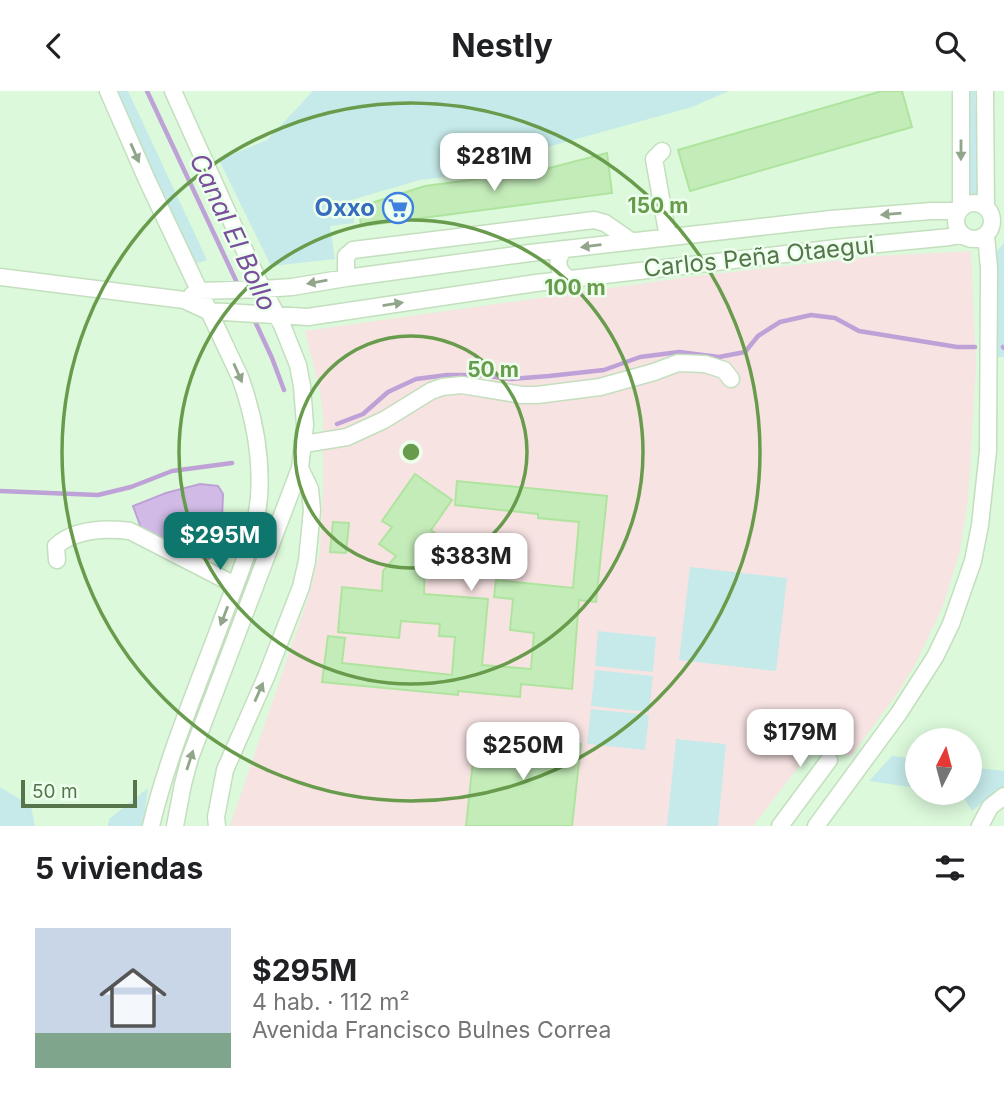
<!DOCTYPE html>
<html lang="es">
<head>
<meta charset="utf-8">
<style>
  body { margin:0; font-family:Inter,sans-serif; background:#f6f6f6; color:#202124; height:100vh; display:flex; flex-direction:column; font-size:26px; white-space:nowrap }
  * { box-sizing:border-box; margin:0 }
  p { font-size:23px; color:#757577 }
  .icon { flex:none; width:38px; height:38px; fill:none; stroke:currentColor; stroke-width:2; stroke-linecap:round; stroke-linejoin:round }
  .map { position:relative; height:735px; overflow:hidden }
  .details { display:flex; flex-direction:column; background:#fff; flex:1 }
  .details>* { flex:none }
  .needle { width:46px; rotate:6deg }
  .controls { position:absolute; left:905px; top:637px; display:grid; gap:14px }
  .controls a { display:grid; place-items:center; width:77px; height:77px; border-radius:50%; background:#fff; box-shadow:0 4px 18px #0003; font-size:35px }
  .scale { position:absolute; left:21px; bottom:18px; width:116px; box-sizing:border-box; padding-left:7px; border:4px solid #56754b; border-top:0; font-size:19px; line-height:24px; white-space:nowrap; color:#56754b; -webkit-text-stroke:5px #edffed; paint-order:stroke }
  .price { position:absolute; translate:-50% -60px; padding:0 16px; border-radius:14px; background:#fff; color:#222; font-size:23px; line-height:46px; filter:drop-shadow(0 2px 4px #0008) }
  .price::after { content:''; position:absolute; left:50%; top:42px; width:21px; height:16px; margin-left:-10px; background:inherit; clip-path:polygon(0 0,100% 0,50% 100%) }
  .price.active { background:#0f766e; color:#fff }
  ul { padding:0; list-style:none }
  li { display:flex; align-items:center; gap:21px; height:175px; padding:0 35px }
  li span { display:grid; place-items:center; flex:none; width:196px; height:140px; border-radius:0px; color:#555 }
  li>.icon { margin-inline-start:auto }
  span .icon { width:84px; height:84px; fill:#fffc; stroke-width:1 }
  li b { font-size:30px }
  h2 { display:flex; justify-content:space-between; align-items:center; height:84px; padding:0 35px; font-size:30px }
  header { display:flex; justify-content:space-between; align-items:center; height:91px; padding:0 35px; background:#fff; font-size:32px; font-weight:700 }
  .map>svg:first-child { display:block }
  .residential { fill:#dcf9db; fill-rule:evenodd }
  .education { fill:#f8e3e3 }
  .green { fill:#c5eae9 }
  .water { fill:#d1bbe6; stroke:#bea1d7; stroke-width:2 }
  .lines { fill:none; stroke-linecap:round; stroke-linejoin:round }
  .stream { stroke:#bea1d7; stroke-width:4.5 }
  .building { fill:#c4ecb9; stroke:#afe49f; stroke-width:2 }
  .minor-casing { stroke:#c3dfbe; stroke-width:19 }
  .minor { stroke:#fff; stroke-width:16 }
  .oneway { fill:#91a58a }
  .ring { fill:none; stroke:#689c4c; stroke-width:3.5 }
  .labels { text-anchor:middle; stroke-width:5; stroke-linejoin:round; paint-order:stroke }
  .shop-label { font-size:24px; font-weight:bold; fill:#366cbe; stroke:#edffed; text-anchor:end }
  .street-label { font-size:24px; fill:#56754b; stroke:#edffed }
  .water-label { font-size:26px; font-style:italic; fill:#794e9d; stroke:#edffed }
  .centre { fill:#689c4c; stroke:#edffed; stroke-width:3.5 }
  .ring-label { font-size:21px; text-anchor:middle; font-weight:bold; fill:#689c4c; stroke:#edffed; stroke-width:5; stroke-linejoin:round; paint-order:stroke }
</style>
</head>
<body>
<header><svg class="icon" aria-label="back" viewBox="0 0 24 24"><path d="M15 5l-7 7 7 7"/></svg>Nestly<svg class="icon" aria-label="search" viewBox="0 0 24 24"><circle cx="10" cy="10" r="6"/><path d="M15 15l6 6"/></svg></header>
<div class="map">
<svg width="1004" height="735" viewBox="0 0 1004 735">
  <rect width="100%" height="100%" fill="#e6fce6"/>
  <!-- residential -->
  <path class="residential" d="M0 0H1004V735H35L31 715 0 696ZM917 649H970V702H917Z"/>
  <!-- education -->
  <path class="education" d="M971 160 976 275 968 410 959 463 943 515 916 572 899 600 851 665 817 652 753 735H230L308 507 320 461 323 397V324L320 301 305 240 688 186 877 165Z"/>
  <!-- green -->
  <path class="green" d="M111 0H128L207 169 195 173Z
    M313 0H729L692 16 544 57 534 59 537 76 420 89 351 109 354 132 330 135 335 168 271 175 219 69 267 49Z
    M969 0H975L979 99 977 104 971 105 967 102Z
    M1004 152V266H996L997 160Z
    M690 476 787 487 776 580 679 569Z
    M598 540 656 546 653 581 595 575Z
    M595 579 653 585 649 621 591 615Z
    M591 618 649 624 645 659 587 653Z
    M676 648 726 653 718 735H667Z
    M892 665 917 668V697L869 690Z
    M970 676 1004 680V699L990 705 972 720 962 704 949 702H970Z
    M0 696 31 715 35 735H0Z
    M148 697 143 735H108L109 728Z"/>
  <!-- water -->
  <path class="water" d="M200 393 218 395 223 403 222 429 210 467 202 474 143 442 133 415 166 402Z"/>
  <g class="lines">
    <!-- stream -->
    <path class="stream" d="M147 0 239 196
      M253 226 272 267 284 299
      M1003 256 1004 257
      M337 333 363 323 388 301 416 288 447 284H480L511 288 549 285 604 279 640 266 679 261 719 266 745 261 758 245 780 231 811 224 835 227 859 240 957 256H975
      M0 400 98 404 131 396 172 380 232 372"/>
  </g>
  <!-- building -->
  <path class="building" d="M882 0H902L912 36 690 100 678 59Z
    M607 62 612 102 361 135 359 116 425 95 538 80Z
    M415 383 452 409 431 439 447 451 466 452 467 446 511 451 508 476 425 466 424 503 488 508 482 574 531 578 534 542 510 539 513 508 494 506 496 489 573 497 579 431 538 427V423L455 414 457 390 607 405 596 511 579 509 572 598 521 593 520 606 458 600V604L322 591 328 545 345 547 342 572 452 584 455 546 439 545 440 533 401 530 399 547 338 541 342 496 382 500 383 480 396 465 379 453 392 436 382 430Z
    M333 431 349 432 346 462 330 461Z
    M476 642 581 653 572 735H466Z"/>
  <g class="lines">
    <!-- minor casing -->
    <g class="minor-casing">
      <path id="minor" d="M108 0 147 89 240 286C254 325 262 365 259 406 255 449 237 489 222 529 197 597 168 664 151 735
        M173 0 257 187 282 234 298 274 302 295 305 334 300 377 190 667 183 693 175 735
        M961 0V118
        M985 0 986 117
        M662 60 654 68 668 146
        M956 130a18 18 0 1 1 36 0a18 18 0 1 1-36 0Z
        M564 158C555 170 557 180 569 188
        M0 186 184 209 208 220 308 226 536 192 837 157 950 146 961 144
        M346 187V165L353 159 594 129 605 132 631 150
        M192 204 199 200 263 198 292 196 346 187 530 162 831 128 931 120H959
        M304 353 347 346 384 329 431 300 442 296 462 294 522 304H537L600 296 654 281 678 272 705 273 724 279 731 288
        M57 469 56 455C75 438 106 437 130 440L235 494
        M217 735 216 726 225 679 266 586 301 496 307 470 312 419 310 398 300 377
        M780 735 829 669
        M816 735 899 622 935 566 951 533 973 470 980 434 988 360 989 177 986 144
        M980 735 990 716 1004 705"/>
    </g>
    <!-- minor -->
    <use href="#minor" class="minor"/>
  </g>
  <!-- one-way arrows -->
  <defs><path id="oneway-solid" d="M-6-.8H1V-3.2L6.5 0L1 3.2V.8H-6Z" transform="scale(1.75)"/></defs>
  <g class="oneway">
    <use href="#oneway-solid" transform="translate(961 59) rotate(90)"/>
    <use href="#oneway-solid" transform="translate(135 62) rotate(66)"/>
    <use href="#oneway-solid" transform="translate(891 123) rotate(175)"/>
    <use href="#oneway-solid" transform="translate(591 155) rotate(173)"/>
    <use href="#oneway-solid" transform="translate(317 191) rotate(170)"/>
    <use href="#oneway-solid" transform="translate(393 213) rotate(-9)"/>
    <use href="#oneway-solid" transform="translate(238 282) rotate(66)"/>
    <use href="#oneway-solid" transform="translate(224 525) rotate(111)"/>
    <use href="#oneway-solid" transform="translate(259 601) rotate(-66)"/>
    <use href="#oneway-solid" transform="translate(190 669) rotate(-72)"/>
  </g>
  <!-- distance rings -->
  <g class="ring">
    <circle cx="411" cy="361" r="116"/>
    <circle cx="411" cy="361" r="232"/>
    <circle cx="411" cy="361" r="349"/>
  </g>
  <!-- icons -->
  <defs>
    <g id="supermarket-ring" transform="scale(1.575)"><circle r="9.5" fill="#edffed" stroke="#3f7fe0" stroke-width="1.5"/><path d="M-6-5.5h2.5l.6 2H6L4.5 2H-2.5L-4.4-4H-6ZM-1.5 3.2a1.3 1.3 0 1 0 .1 0ZM3 3.2a1.3 1.3 0 1 0 .1 0Z" fill="#3f7fe0"/></g>
  </defs>
  <g fill-rule="evenodd">
    <use href="#supermarket-ring" x="398" y="117"/>
  </g>
  <g class="labels">
    <!-- shop labels -->
    <g class="shop-label">
      <text x="375" y="125">Oxxo</text>
    </g>
    <!-- street labels -->
    <g class="street-label">
      <text transform="translate(759 166) rotate(-6)" y="8">Carlos Peña Otaegui</text>
    </g>
    <!-- water labels -->
    <g class="water-label">
      <text transform="translate(233 141) rotate(65)" y="9">Canal El Bollo</text>
    </g>
  </g>
  <circle cx="411" cy="361" r="10" class="centre"/>
  <g class="ring-label">
    <text x="658" y="122">150 m</text>
    <text x="575" y="204">100 m</text>
    <text x="493" y="286">50 m</text>
  </g>
</svg>
<div class="controls">
<a><svg class="needle" viewBox="-14 -14 28 28"><path d="M0-13l5 13h-10z" fill="#e53935"/><path d="M0 13l5-13h-10z" fill="#757577"/></svg></a>
</div>
<div class="scale">50 m</div>
<b class="price" style="left:494px;top:102px">$281M</b>
<b class="price active" style="left:220px;top:481px">$295M</b>
<b class="price" style="left:471px;top:502px">$383M</b>
<b class="price" style="left:800px;top:678px">$179M</b>
<b class="price" style="left:523px;top:691px">$250M</b>
</div>
<section class="details">
<h2>5 viviendas<svg class="icon" aria-label="filters" viewBox="0 0 24 24"><path d="M4 7h16M4 17h16"/><circle cx="9" cy="7" r="2"/><circle cx="15" cy="17" r="2"/></svg></h2>
<ul>
<li><span style="background:linear-gradient(#c9d6e8 75%,#7fa58c 0)"><svg class="icon" aria-label="home" viewBox="0 0 24 24"><path d="M3 11l9-7 9 7M6 9v11h12V9"/></svg></span><div><b>$295M</b><p>4 hab. · 112 m²</p><p>Avenida Francisco Bulnes Correa</p></div><svg class="icon" aria-label="heart" viewBox="0 0 24 24"><path d="M12 20l-8-8c-3-5 5-10 8-4 3-6 11-1 8 4z"/></svg></li>
</ul>
</section>
</body>
</html>
